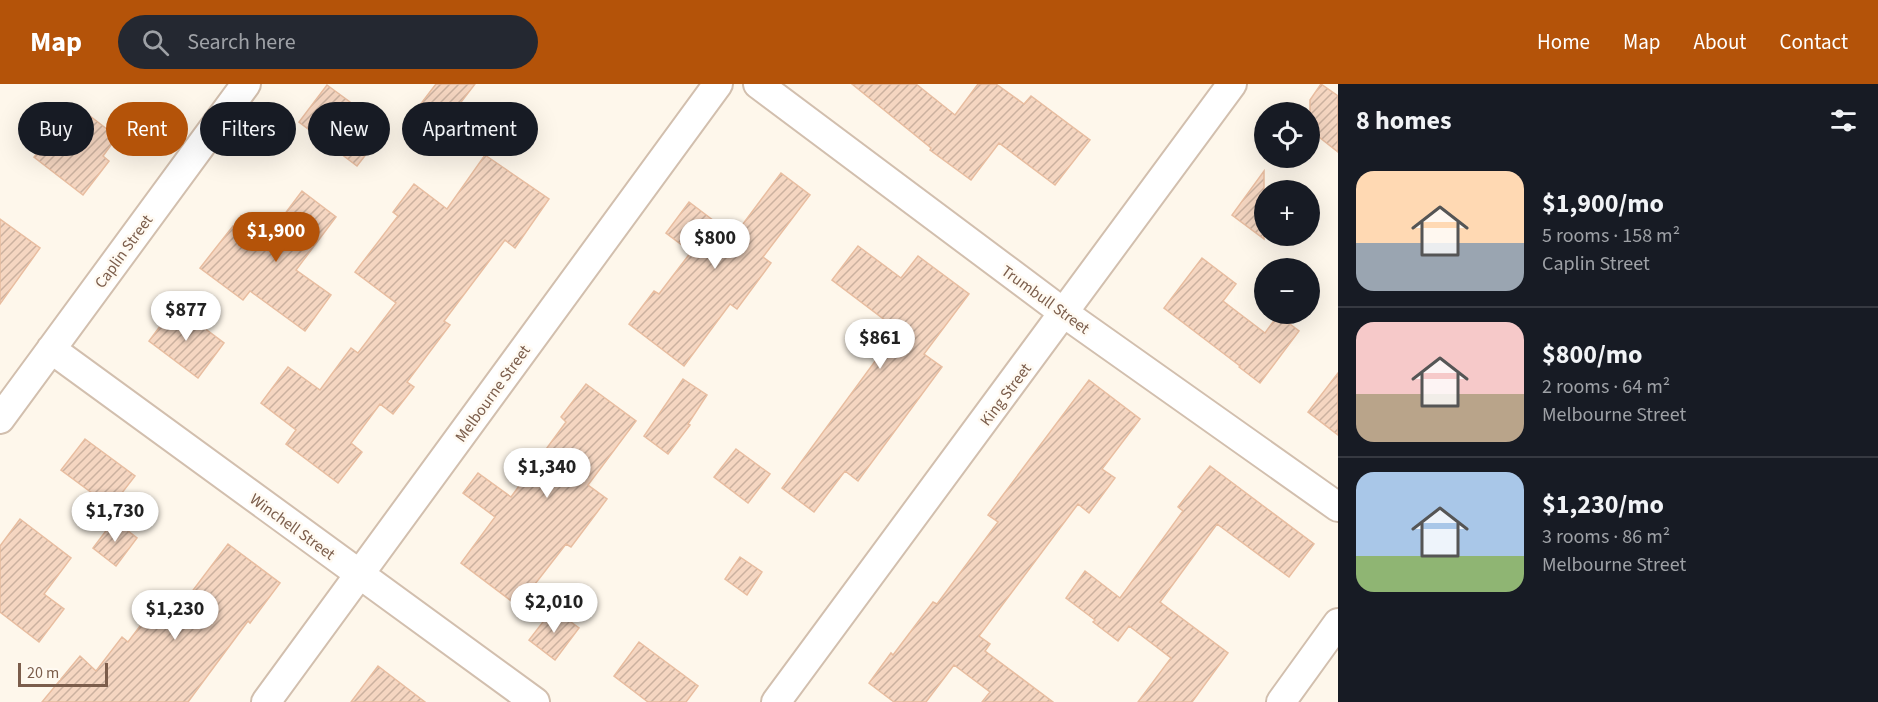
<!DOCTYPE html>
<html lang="en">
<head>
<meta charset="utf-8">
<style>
  body { margin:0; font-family:"Source Sans 3",sans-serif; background:#242831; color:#f1f3f6; height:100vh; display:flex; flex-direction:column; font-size:22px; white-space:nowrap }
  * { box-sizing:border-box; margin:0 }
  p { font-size:20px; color:#9ea1a6 }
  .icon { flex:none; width:33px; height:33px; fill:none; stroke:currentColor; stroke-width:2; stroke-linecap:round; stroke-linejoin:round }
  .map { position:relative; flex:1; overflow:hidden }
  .side { display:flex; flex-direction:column; background:#171b24; width:540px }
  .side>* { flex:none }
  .guide { position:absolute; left:18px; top:18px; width:570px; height:54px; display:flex; gap:12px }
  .tools { position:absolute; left:1254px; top:18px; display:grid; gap:12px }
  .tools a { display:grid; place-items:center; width:66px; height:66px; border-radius:50%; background:#171b24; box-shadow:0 6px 24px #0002; font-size:30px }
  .scale { position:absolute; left:18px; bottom:15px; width:90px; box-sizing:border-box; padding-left:6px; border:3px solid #7b5d4b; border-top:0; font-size:16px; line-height:21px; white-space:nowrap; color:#7b5d4b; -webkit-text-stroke:4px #fffaf2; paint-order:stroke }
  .price { position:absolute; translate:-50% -51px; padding:0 14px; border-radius:21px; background:#fff; color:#222; font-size:20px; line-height:39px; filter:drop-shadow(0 2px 3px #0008) }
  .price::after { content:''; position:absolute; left:50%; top:36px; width:18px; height:14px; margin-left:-9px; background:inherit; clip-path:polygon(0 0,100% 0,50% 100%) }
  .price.active { background:#b45309; color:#fff }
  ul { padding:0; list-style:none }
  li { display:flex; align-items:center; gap:18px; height:150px; padding:0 18px }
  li+li { border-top:2px solid #363941 }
  li span { display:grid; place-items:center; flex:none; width:168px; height:120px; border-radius:18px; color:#555 }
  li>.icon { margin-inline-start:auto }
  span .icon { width:72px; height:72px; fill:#fffc; stroke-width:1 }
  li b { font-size:26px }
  h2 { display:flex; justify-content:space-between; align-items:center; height:72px; padding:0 18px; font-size:26px }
  .chip { padding:0 21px; border-radius:27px; background:#171b24; box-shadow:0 6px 24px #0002; font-size:21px; line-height:54px }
  .chip.active { background:#b45309; color:#fff }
  header { display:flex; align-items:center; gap:36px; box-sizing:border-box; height:84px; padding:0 30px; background:#b45309; color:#fff }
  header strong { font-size:28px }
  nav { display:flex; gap:33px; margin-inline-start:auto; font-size:21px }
  .search { width:420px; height:54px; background:#242831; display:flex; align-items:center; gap:15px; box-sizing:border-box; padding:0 21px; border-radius:33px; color:#9ea1a6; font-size:22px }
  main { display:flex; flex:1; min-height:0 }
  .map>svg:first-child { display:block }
  .building { fill:url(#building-hatch); stroke:#e8bda0; stroke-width:1.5 }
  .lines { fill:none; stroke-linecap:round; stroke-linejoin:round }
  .minor-casing { stroke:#d2bfae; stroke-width:32 }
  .minor { stroke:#fff; stroke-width:28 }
  .labels { text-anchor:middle; stroke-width:5; stroke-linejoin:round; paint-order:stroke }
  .street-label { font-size:16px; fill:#7b5d4b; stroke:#fffaf2 }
</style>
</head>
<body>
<header>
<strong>Map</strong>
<div class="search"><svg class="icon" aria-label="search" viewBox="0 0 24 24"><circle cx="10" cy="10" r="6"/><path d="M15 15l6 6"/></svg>Search here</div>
<nav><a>Home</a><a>Map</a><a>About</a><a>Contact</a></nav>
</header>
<main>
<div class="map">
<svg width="1338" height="618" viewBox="0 0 1338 618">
  <defs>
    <pattern id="building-hatch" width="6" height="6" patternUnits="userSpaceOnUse" patternTransform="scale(1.5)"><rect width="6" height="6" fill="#f5d6c1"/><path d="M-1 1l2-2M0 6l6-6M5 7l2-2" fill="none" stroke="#cbb19f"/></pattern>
  </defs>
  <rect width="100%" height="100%" fill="#fef7eb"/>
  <!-- building -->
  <path class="building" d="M436 0H475L441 44 416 26Z
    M852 0H916L955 31 978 0H996L1024 20 1031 12 1090 56 1055 101 999 59 971 96 930 66 931 64Z
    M1321 0 1338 12V68L1310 46V16Z
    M327 1 358 24 347 38 375 59 357 82 299 38Z
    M90 32 117 53 103 72 109 77 83 111 34 73 60 40 75 51Z
    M485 71 549 115 515 164 505 156 444 237 450 241 407 298 414 303 393 330 380 320 351 359 362 368 338 399 286 360 296 346 261 319 288 283 320 306 351 264 358 269 396 219 355 188 398 132 393 128 414 100 447 125Z
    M1264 87V155L1232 131Z
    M781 89 810 111 763 173 771 179 737 225 730 220 684 282 629 240 654 207 659 210 691 168 666 149 689 118 734 152Z
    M302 107 336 133 296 186 331 211 305 247 250 207 243 216 200 184 233 142 260 163Z
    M0 135 40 164 0 220Z
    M858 162 901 194 918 172 969 210 924 270 942 283 858 397 845 387 814 428 782 404 898 246 832 196Z
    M1202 174 1236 200 1223 217 1265 249 1278 231 1299 247 1260 299 1239 283 1240 282 1164 224Z
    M175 222 224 259 198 294 149 257Z
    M1338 289V351L1308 328Z
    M683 295 707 311 688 340 690 341 668 370 644 352Z
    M1089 296 1140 335 1102 385 1115 394 1089 429 1078 420 979 552 990 560 985 567 1053 618H982L990 608 954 581 926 618H894L869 599 891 569 893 571 933 518 937 520 998 438 988 431Z
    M586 300 636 337 588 401 607 415 571 463 566 460 518 522 461 479 495 433 463 409 478 389 511 413 566 338 561 333Z
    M85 355 135 392 111 423 61 386Z
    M736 365 770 390 748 419 714 393Z
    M1210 382 1314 460 1289 493 1217 440 1160 518 1228 569 1192 618H1138L1171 574 1129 542 1118 557 1093 538 1095 536 1066 514 1085 487 1120 514 1183 427 1178 423Z
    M20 435 71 474 44 510 64 525 39 558 0 528V462Z
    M114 436 137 454 116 482 93 464Z
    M228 460 280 499 250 539 248 537 188 618H42L80 572 96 587 122 553 128 558 156 521 172 534Z
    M740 473 762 488 747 511 725 495Z
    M553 525 579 544 555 576 529 556Z
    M639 558 698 602 686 618H648L614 592Z
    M378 582 425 618H351Z"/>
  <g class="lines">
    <!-- minor casing -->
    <g class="minor-casing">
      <path id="minor" d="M758 0 1064 229 1338 423
        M51 265 535 618
        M0 335 246 0
        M266 618 718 0
        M776 618 1232 0
        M1281 618 1338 539"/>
    </g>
    <!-- minor -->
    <use href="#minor" class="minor"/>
  </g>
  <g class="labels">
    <!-- street labels -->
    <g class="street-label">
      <text transform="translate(123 167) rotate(-54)" y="6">Caplin Street</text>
      <text transform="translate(1046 215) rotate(36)" y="6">Trumbull Street</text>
      <text transform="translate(492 309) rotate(-54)" y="6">Melbourne Street</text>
      <text transform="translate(1005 310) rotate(-53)" y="6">King Street</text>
      <text transform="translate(293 442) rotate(36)" y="6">Winchell Street</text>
    </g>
  </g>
</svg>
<div class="tools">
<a><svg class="icon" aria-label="locate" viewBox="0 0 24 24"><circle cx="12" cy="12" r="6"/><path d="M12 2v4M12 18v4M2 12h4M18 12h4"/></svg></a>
<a>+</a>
<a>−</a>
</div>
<div class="scale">20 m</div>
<b class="price active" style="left:276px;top:179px">$1,900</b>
<b class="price" style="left:715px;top:186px">$800</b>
<b class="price" style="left:186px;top:258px">$877</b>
<b class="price" style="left:880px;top:286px">$861</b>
<b class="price" style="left:547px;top:415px">$1,340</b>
<b class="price" style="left:115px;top:459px">$1,730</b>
<b class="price" style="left:554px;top:550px">$2,010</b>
<b class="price" style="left:175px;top:557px">$1,230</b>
<div class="guide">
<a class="chip">Buy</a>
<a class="chip active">Rent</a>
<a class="chip">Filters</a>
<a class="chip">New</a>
<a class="chip">Apartment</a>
</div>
</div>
<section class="side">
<h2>8 homes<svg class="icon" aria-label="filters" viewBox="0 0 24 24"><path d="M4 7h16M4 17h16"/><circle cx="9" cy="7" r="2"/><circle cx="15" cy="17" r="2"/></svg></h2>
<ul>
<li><span style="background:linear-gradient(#ffd9b3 60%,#9aa5b1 0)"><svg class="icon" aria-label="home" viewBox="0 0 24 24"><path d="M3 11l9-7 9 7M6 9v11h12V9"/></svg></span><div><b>$1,900/mo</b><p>5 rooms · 158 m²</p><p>Caplin Street</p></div></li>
<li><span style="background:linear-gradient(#f6c9c9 60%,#b9a48a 0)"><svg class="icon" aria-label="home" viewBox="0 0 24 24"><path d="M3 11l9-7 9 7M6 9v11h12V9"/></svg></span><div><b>$800/mo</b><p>2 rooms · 64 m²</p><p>Melbourne Street</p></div></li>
<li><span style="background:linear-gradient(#a9c7e8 70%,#8fb573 0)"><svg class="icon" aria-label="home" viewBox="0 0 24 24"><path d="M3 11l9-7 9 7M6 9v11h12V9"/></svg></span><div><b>$1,230/mo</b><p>3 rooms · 86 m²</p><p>Melbourne Street</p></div></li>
</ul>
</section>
</main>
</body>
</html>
